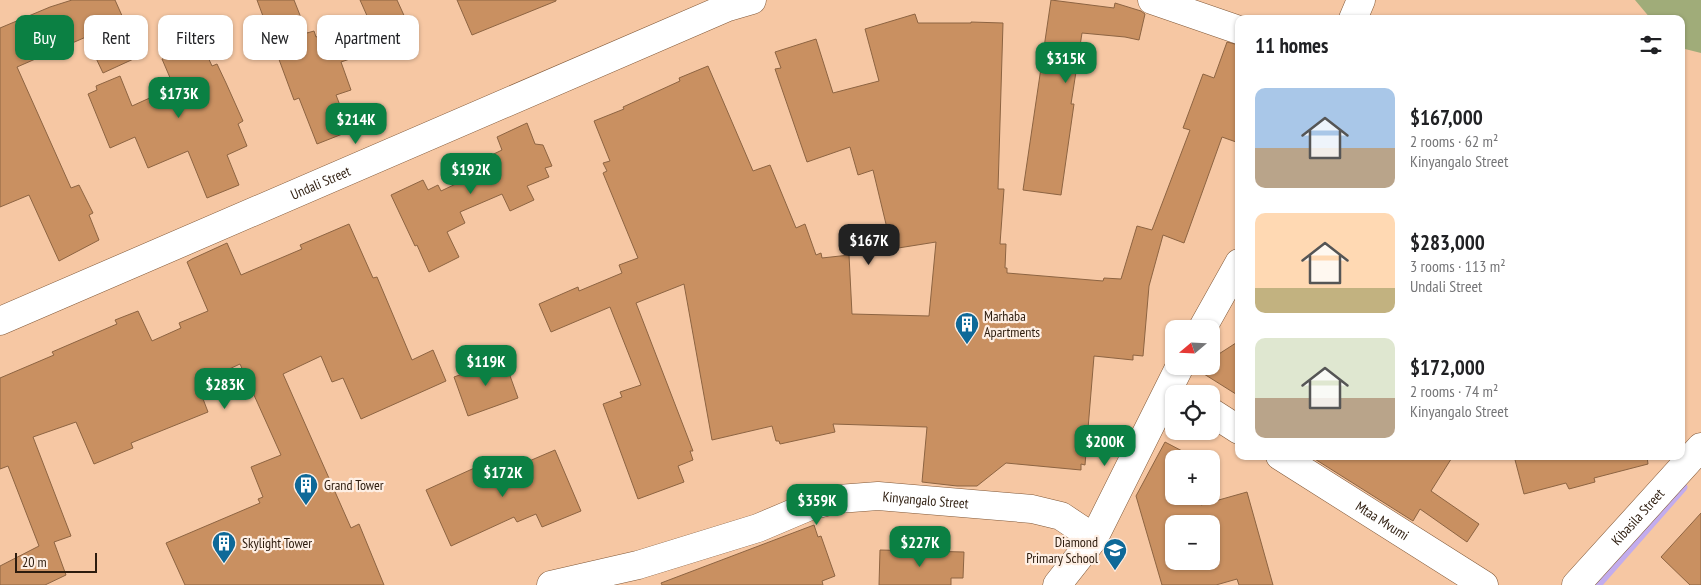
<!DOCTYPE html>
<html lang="en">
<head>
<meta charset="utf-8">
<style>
  body { margin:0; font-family:"PT Sans Narrow",sans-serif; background:#f6f6f6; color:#202124; height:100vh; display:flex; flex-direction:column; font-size:19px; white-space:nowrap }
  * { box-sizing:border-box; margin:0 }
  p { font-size:16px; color:#757577 }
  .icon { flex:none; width:28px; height:28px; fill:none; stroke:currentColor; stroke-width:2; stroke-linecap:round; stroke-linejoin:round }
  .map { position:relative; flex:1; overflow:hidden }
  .drawer { position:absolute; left:1235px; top:15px; width:450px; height:445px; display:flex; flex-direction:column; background:#fff; border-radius:10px; box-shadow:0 1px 4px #0004 }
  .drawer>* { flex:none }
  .banner { position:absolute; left:15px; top:15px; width:475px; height:45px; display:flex; gap:10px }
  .needle { width:32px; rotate:251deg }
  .fabs { position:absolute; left:1165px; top:320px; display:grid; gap:10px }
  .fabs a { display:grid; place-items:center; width:55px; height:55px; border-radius:10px; background:#fff; box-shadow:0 1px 4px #0004; font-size:25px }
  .scale { position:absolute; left:15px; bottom:12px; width:82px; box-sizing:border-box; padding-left:5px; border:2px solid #2d1c0e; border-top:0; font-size:14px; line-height:18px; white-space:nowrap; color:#2d1c0e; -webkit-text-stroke:4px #feefe4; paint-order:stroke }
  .price { position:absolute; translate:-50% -42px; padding:0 11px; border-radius:10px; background:#0b8043; color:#fff; font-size:16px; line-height:32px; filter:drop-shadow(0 1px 2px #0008) }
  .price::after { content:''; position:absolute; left:50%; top:30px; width:15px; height:11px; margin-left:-8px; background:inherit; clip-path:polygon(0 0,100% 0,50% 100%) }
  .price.active { background:#222; color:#fff }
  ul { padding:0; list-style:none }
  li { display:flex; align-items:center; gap:15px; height:125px; padding:0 20px }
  li span { display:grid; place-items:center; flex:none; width:140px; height:100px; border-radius:10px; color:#555 }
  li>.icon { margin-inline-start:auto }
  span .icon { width:60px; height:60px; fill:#fffc; stroke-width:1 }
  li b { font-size:21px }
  h2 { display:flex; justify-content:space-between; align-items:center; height:60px; padding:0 20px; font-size:21px }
  .tag { padding:0 18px; border-radius:10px; background:#fff; box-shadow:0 1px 4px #0004; font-size:18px; line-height:45px }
  .tag.active { background:#0b8043; color:#fff }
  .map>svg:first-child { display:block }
  .green { fill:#a0ac79 }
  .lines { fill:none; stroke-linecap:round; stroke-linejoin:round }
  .stream { stroke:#c2aced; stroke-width:9 }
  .building { fill:#c99061; stroke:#8d6442; fill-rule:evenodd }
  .minor-casing { stroke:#805736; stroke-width:29 }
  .minor { stroke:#fff; stroke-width:28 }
  .labels { text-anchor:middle; stroke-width:4.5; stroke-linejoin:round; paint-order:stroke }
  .street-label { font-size:14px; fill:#2d1c0e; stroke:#feefe4 }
  .poi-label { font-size:14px; fill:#2d1c0e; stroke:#feefe4; text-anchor:start }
</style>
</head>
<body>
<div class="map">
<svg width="1701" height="585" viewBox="0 0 1701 585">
  <rect width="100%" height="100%" fill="#f6c7a3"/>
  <!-- green -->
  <path class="green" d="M1635 0H1701V53L1681 48V19H1651Z"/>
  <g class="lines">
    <!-- stream -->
    <path class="stream" d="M1597 585 1683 487"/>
  </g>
  <!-- building -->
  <path class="building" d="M72 0H115L140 56 103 73 86 37 17 67 71 188 79 185 93 213 89 215 99 240 59 261 29 195 0 207V28L50 7Z
    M257 0H294L307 33 314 31 316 37 368 18 360 0H397L417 44 386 58 382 48 341 62 351 90 336 95 350 131 317 144 299 98 294 100Z
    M457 0H556V1L472 35Z
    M1051 0 1114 8 1115 3 1141 11 1145 14 1139 40 1125 37 1082 33 1071 104H1074L1061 195 1023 190Z
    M915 14 918 23H971V22L1003 23 998 189H1004L1000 244H1006L1005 268H1007V273L1103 281 1104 278 1121 279 1137 226 1152 230 1190 130 1183 128 1203 74 1214 78 1227 42 1239 45V143L1222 137 1184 243 1163 235 1149 286 1143 356 1133 355V360L1094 356 1085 465 1081 464V470L1006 463 977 486H957L922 482 927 427 833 424 835 432 780 444 779 441H776L772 426 712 440 684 284 636 303 693 451H690L693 460 678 466 684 482 638 499 603 404 622 397 620 392 641 385 610 307 551 332 539 304 578 287 579 291 622 273 619 265 638 258 603 173 607 171 603 163 610 161 594 121 624 109 623 107 680 81 679 78 708 66 753 171 770 165 796 228 805 224 816 255 821 253 822 258 849 255 852 314 929 316 936 242 892 249 873 170 858 175 850 147 807 162 775 69 781 68 775 52 816 39 833 93 879 81 865 29Z
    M201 42 212 66 217 64 226 83 243 121 238 124 247 146 227 155 239 185 207 198 188 151 148 168 135 137 110 148 88 94 97 90 96 86 120 76 132 106 174 87 162 59Z
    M527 123 535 144 543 145 552 166 545 168 549 177 527 186 534 200 510 211 502 194 460 212 465 223 447 232 459 257 429 272 417 245 415 246 391 195 423 180 428 190 438 185 441 191 479 173 475 163 502 150 497 137Z
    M349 224 373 278 377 277 412 360 433 350 446 381 361 419 343 378 332 382 321 356 283 374 351 528 359 524 384 585H185L166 543 260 503 258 499 263 497 251 467 281 455 240 364 201 382 203 389 200 391 208 412 131 443 133 448 94 464 76 422 33 437 71 536 54 542 66 575 45 585H0V566L39 546 8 466 0 469V378L54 355 52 352 117 324 115 320 138 311 152 341 181 328 179 323 208 311 187 262 192 259 227 243 241 275 302 249 300 245Z
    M1239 341V396L1204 374 1209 366H1211V359Z
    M504 359 518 398 468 416 454 377Z
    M1165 442 1186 453 1183 459H1174V479L1166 496H1199L1201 505 1247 492 1273 585H1239L1237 579 1216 585H1162L1136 496ZM1174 524H1211V561H1174Z
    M555 450 581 511 542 527 536 514 517 522 514 517 451 546 426 490 481 465 487 479Z
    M1310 456H1453L1431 491 1479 524 1467 542 1420 509 1413 521Z
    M1514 456H1647L1648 464 1594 478 1595 482 1569 489 1566 483 1524 494Z
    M1701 513V585H1690L1661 557Z
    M814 525 818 537 821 536 835 576 822 581 823 585H662L661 583Z
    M880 550 964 552 963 578H951V585H879Z"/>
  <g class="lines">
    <!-- minor casing -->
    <g class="minor-casing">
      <g id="minor">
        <path d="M1152 0 1239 30"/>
        <path d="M1353 19 1361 0"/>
        <path id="s1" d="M0 321 728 7 752 0"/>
        <path d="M1202 329 1239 263"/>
        <path d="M1211 412 1239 430"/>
        <path id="s2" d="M1280 456 1484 585"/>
        <path id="s3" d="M551 585 638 565 758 528 810 506 838 499 878 496 1032 509 1061 516 1094 538"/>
        <path d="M1057 585 1094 538 1180 366"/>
        <path id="s4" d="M1576 585 1701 447"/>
      </g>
    </g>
    <!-- minor -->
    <use href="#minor" class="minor"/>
  </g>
  <!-- icons -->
  <defs>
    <g id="building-pin" transform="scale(1.25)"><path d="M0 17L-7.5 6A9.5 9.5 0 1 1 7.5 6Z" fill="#0e6998" stroke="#feefe4"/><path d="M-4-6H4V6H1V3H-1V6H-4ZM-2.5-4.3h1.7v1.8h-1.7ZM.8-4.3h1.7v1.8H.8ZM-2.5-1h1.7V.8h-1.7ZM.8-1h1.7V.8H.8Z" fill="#fff"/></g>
    <g id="school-pin" transform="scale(1.25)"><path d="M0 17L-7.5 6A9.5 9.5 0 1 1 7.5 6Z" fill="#0e6998" stroke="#feefe4"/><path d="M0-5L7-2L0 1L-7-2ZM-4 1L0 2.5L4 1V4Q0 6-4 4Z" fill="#fff"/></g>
  </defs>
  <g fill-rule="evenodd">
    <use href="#building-pin" x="967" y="324"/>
    <use href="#building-pin" x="306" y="485"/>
    <use href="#building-pin" x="224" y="543"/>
    <use href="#school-pin" x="1115" y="550"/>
  </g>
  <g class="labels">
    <!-- street labels -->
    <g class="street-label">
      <text dy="5" stroke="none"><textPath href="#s1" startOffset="349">Undali Street</textPath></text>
      <text dy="5" stroke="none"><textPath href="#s3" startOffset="388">Kinyangalo Street</textPath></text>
      <text dy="5" stroke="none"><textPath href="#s4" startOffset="92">Kibasila Street</textPath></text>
      <text dy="5" stroke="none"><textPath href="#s2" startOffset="121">Mtaa Mvumi</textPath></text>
    </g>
    <!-- poi labels -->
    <g class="poi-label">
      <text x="984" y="321">Marhaba<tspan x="984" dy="16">Apartments</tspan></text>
      <text x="324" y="490">Grand Tower</text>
      <text x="1098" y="547" text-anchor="end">Diamond<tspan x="1098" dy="16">Primary School</tspan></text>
      <text x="242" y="548">Skylight Tower</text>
    </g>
  </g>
</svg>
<div class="fabs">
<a><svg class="needle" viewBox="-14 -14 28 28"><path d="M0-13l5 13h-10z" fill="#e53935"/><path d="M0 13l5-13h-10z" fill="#757577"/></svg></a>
<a><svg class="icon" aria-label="locate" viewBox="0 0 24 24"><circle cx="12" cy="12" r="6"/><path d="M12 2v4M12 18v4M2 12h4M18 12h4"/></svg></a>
<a>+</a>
<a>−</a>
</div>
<div class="scale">20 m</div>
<b class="price" style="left:1066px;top:84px">$315K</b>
<b class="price" style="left:179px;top:119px">$173K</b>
<b class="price" style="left:356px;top:145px">$214K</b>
<b class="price" style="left:471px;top:195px">$192K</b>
<b class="price active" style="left:869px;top:266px">$167K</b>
<b class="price" style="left:486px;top:387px">$119K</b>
<b class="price" style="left:225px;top:410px">$283K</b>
<b class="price" style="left:1105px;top:467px">$200K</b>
<b class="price" style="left:503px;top:498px">$172K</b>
<b class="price" style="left:817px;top:526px">$359K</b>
<b class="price" style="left:920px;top:568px">$227K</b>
<div class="banner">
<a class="tag active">Buy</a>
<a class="tag">Rent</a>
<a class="tag">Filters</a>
<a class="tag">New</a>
<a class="tag">Apartment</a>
</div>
<section class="drawer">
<h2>11 homes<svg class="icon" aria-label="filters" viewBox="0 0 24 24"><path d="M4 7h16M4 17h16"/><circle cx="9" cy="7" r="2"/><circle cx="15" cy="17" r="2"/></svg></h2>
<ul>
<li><span style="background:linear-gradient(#a9c7e8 60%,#b9a48a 0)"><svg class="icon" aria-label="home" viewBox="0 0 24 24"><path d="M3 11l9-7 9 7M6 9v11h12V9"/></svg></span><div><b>$167,000</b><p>2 rooms · 62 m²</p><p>Kinyangalo Street</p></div></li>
<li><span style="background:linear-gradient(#ffd9b3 75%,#c2b280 0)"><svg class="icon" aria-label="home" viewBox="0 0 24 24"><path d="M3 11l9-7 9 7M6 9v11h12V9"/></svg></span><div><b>$283,000</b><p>3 rooms · 113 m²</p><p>Undali Street</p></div></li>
<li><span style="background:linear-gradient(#dfe7d0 60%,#b9a48a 0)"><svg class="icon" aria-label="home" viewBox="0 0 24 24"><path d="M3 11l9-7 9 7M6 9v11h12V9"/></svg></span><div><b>$172,000</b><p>2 rooms · 74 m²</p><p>Kinyangalo Street</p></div></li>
</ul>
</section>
</div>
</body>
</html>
